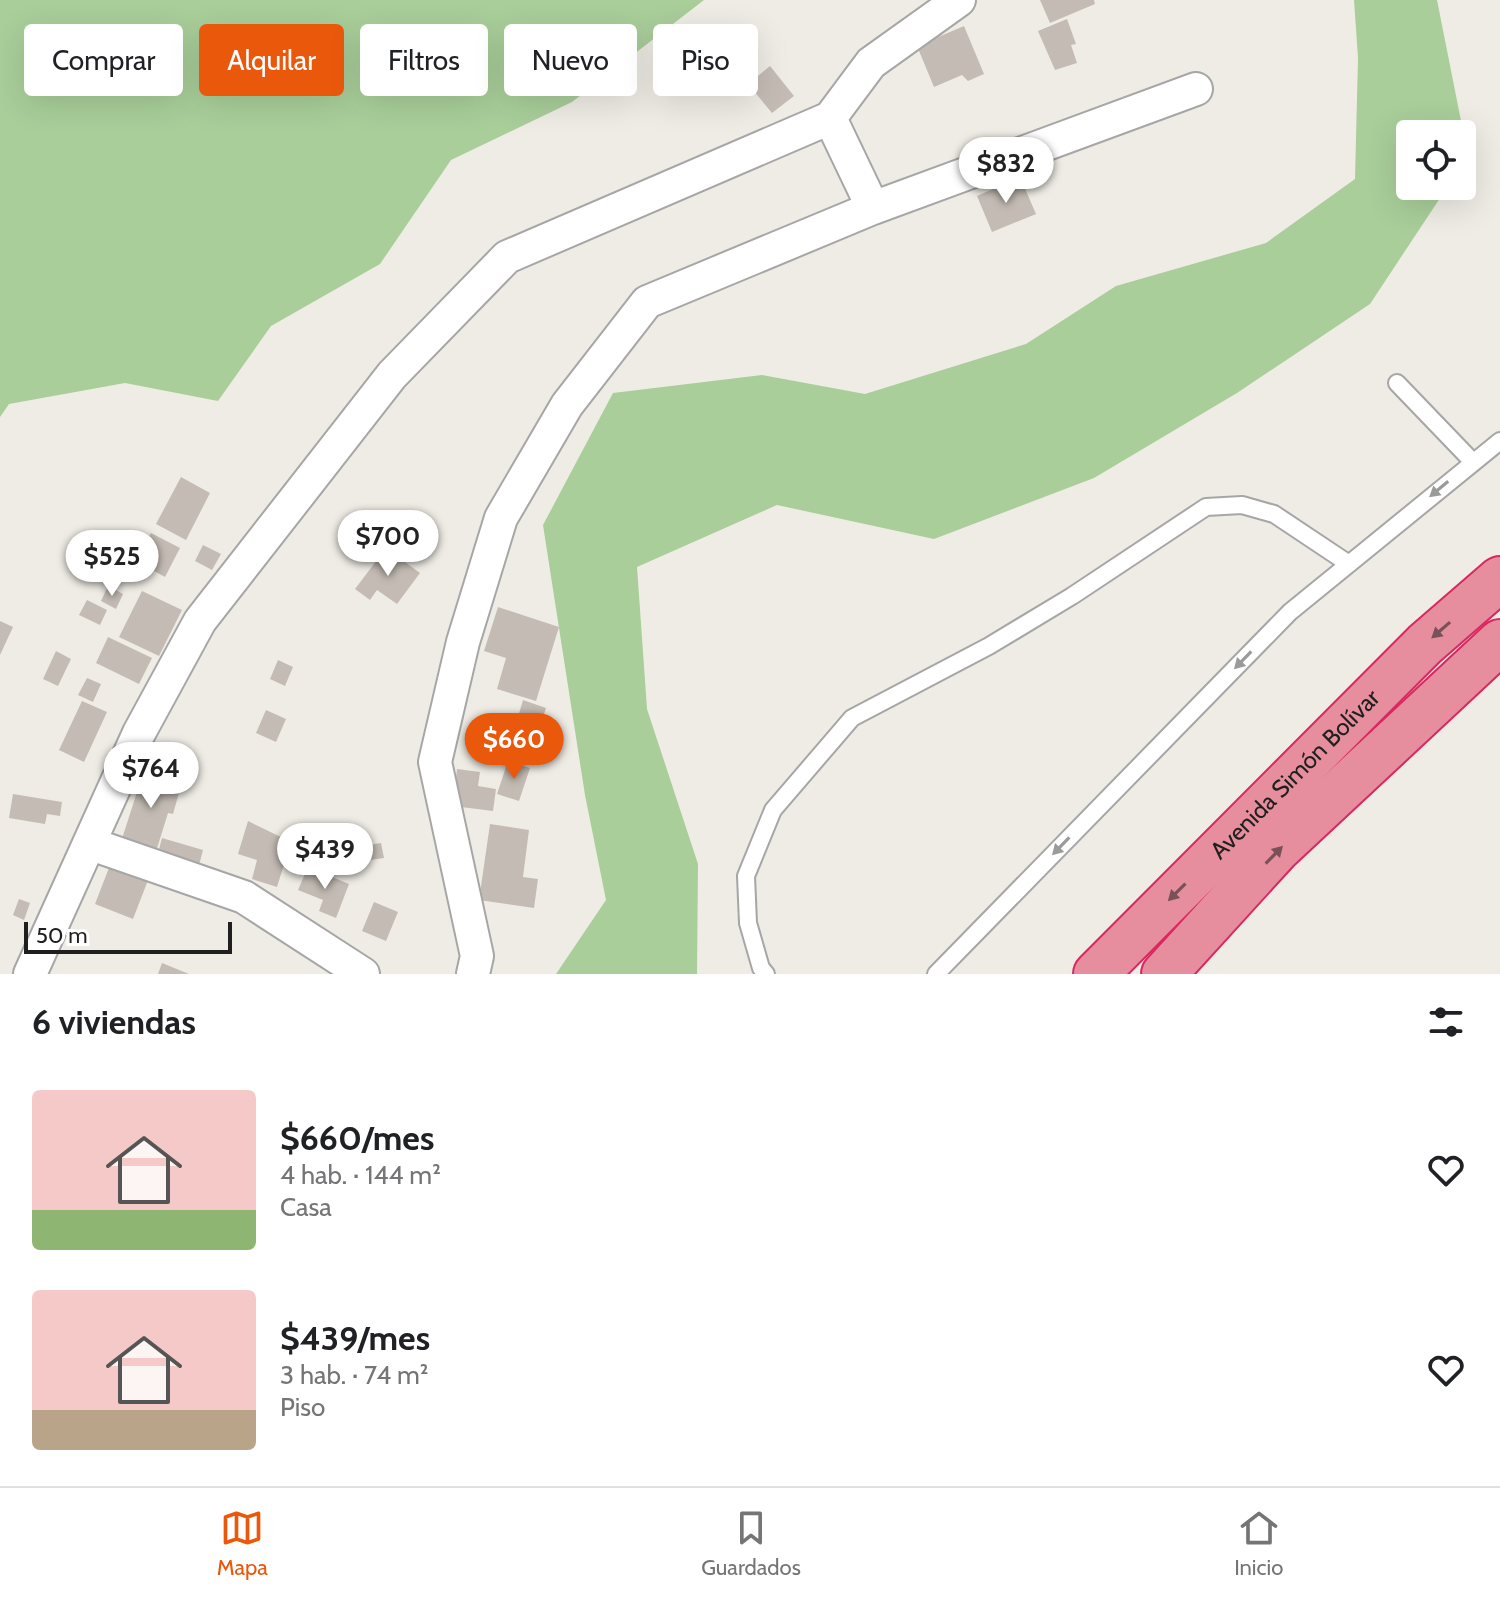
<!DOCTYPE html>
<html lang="es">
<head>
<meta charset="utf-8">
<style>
  body { margin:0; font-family:Cabin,sans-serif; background:#f2f2f2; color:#202124; height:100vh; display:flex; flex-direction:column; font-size:30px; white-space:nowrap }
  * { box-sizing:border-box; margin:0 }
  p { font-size:26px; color:#757577 }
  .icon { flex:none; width:44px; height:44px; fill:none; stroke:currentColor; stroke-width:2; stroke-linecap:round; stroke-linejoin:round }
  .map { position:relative; height:974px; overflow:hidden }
  .drawer { display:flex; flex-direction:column; background:#fff; flex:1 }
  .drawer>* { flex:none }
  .top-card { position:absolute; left:24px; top:24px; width:800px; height:72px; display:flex; gap:16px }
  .fabs { position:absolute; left:1396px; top:120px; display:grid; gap:16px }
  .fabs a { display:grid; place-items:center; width:80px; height:80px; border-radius:8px; background:#fff; box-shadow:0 8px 32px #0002; font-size:40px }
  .scale { position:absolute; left:24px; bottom:20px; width:208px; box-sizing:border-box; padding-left:8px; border:4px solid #1f1f1f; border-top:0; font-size:22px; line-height:28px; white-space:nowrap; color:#1f1f1f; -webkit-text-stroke:6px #fff; paint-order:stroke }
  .price { position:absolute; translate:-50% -68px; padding:0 18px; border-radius:28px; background:#fff; color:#222; font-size:26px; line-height:52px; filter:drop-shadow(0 2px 4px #0008) }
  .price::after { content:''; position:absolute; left:50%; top:48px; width:24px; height:18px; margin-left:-12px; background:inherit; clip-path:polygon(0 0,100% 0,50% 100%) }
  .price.active { background:#ea580c; color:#fff }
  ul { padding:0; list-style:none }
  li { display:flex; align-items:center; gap:24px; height:200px; padding:0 32px }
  li span { display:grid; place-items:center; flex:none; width:224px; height:160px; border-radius:8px; color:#555 }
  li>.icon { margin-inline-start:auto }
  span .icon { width:96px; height:96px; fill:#fffc; stroke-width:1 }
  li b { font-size:34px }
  h2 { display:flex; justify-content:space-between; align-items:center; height:96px; padding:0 32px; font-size:34px }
  .tag { padding:0 28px; border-radius:8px; background:#fff; box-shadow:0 8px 32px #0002; font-size:28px; line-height:72px }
  .tag.active { background:#ea580c; color:#fff }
  .tabs { display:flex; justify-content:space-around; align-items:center; height:112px; border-top:2px solid #e0e0e0; background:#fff; font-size:22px; color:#757577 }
  .tabs a { display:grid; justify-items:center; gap:4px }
  .tabs .active { color:#ea580c }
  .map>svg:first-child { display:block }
  .forest { fill:#a9ce9a }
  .building { fill:#c4bcb4 }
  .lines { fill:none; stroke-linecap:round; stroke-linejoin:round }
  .lane-casing { stroke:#a6a6a6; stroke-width:20 }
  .street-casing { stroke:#a6a6a6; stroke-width:36 }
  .highway-casing { stroke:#d92761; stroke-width:48 }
  .lane { stroke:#fff; stroke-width:16 }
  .street { stroke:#fff; stroke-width:32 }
  .highway { stroke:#e68e9d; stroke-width:44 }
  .oneway { fill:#9a9a9a }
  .oneway2 { fill:#795158 }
  .labels { text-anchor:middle; stroke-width:6; stroke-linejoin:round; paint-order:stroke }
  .street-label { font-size:24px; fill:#1f1f1f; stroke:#fff }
</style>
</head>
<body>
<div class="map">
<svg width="1500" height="974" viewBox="0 0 1500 974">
  <rect width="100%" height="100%" fill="#efece5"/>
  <!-- forest -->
  <path class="forest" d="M0 0H704L572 102 451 160 380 264 271 326 218 401 125 383 9 404 0 417Z
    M1354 0H1437L1468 156 1462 165V134H1410V186H1448L1370 304 1237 393 1094 478 934 539 777 505 637 567 647 709 698 864 697 974H556L606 900 585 795 543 525 613 393 762 375 865 394 1026 344 1116 286 1266 243 1355 179 1358 58Z"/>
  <!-- building -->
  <path class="building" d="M1040 0H1094L1095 4 1050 23Z
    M1067 19 1076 44 1071 45 1077 63 1055 70 1038 31Z
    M964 26 984 74 968 81 962 75 934 87 917 46Z
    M770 66 794 96 772 113 748 84Z
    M1020 177 1036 214 992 232 977 196Z
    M181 477 210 493 186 540 156 524Z
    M151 533 180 548 165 577 136 561Z
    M203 545 221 554 212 570 195 561Z
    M386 548 420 573 397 604 377 590 370 600 355 589Z
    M108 586 123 594 116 609 101 601Z
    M142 591 182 610 159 656 119 637Z
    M87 600 107 610 100 625 79 615Z
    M498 607 559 627 536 701 497 689 506 658 484 651Z
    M0 621 13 627 0 655Z
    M108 637 152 658 139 684 96 663Z
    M56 651 71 659 58 686 43 679Z
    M278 660 293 667 285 686 270 679Z
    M87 678 101 684 93 702 78 695Z
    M523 700 546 708 534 744 512 737Z
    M82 701 107 712 84 762 59 750Z
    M266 710 286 719 276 742 256 733Z
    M508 761 530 768 519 801 497 794Z
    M146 764 184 775 173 814 168 813 154 858 119 848Z
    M457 769 480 772 478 786 496 789 493 811 453 806Z
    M13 794 62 802 60 816 47 814 45 824 9 818Z
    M248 821 291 842 277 887 252 879 257 860 238 854Z
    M490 824 529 830 523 877 538 879 534 908 479 900Z
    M162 838 203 850 198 869 157 857Z
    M381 843 384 858 370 860 368 845Z
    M112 860 150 875 133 919 95 904Z
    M308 867 349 884 336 918 319 911 323 900 298 890Z
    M19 899 30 903 24 920 13 915Z
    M374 902 398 912 386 941 362 931Z
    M162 963 189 974H158Z"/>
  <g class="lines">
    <!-- lane casing -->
    <g class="lane-casing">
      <path id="lane" d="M1397 383 1472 461
        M766 974 761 968 748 923 746 876 773 810 852 718 989 646 1072 596 1206 507 1242 505 1274 514 1349 564
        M936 974 1290 612 1500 441"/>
    </g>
    <!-- street casing -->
    <g class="street-casing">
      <path id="street" d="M830 118 871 63 959 0
        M873 208 1196 89
        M91 844 244 897 363 974
        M30 974 139 733 200 621 392 375 507 257 830 118 873 208 647 302 567 405 501 518 463 642 435 762 477 956 473 974"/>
    </g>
    <!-- highway casing -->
    <g class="highway-casing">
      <g id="highway">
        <path id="s1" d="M1096 974 1425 644 1500 579"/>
        <path d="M1164 974 1277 850 1500 642"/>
      </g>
    </g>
    <!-- lane -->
    <use href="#lane" class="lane"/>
    <!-- street -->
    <use href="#street" class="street"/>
    <!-- highway -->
    <use href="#highway" class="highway"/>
  </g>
  <!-- one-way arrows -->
  <defs><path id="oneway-solid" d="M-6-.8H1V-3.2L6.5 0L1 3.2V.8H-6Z" transform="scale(2)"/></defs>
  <g class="oneway">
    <use href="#oneway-solid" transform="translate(1439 489) rotate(140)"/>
    <use href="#oneway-solid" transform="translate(1243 660) rotate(134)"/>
    <use href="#oneway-solid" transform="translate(1061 846) rotate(134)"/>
  </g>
  <g class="oneway2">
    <use href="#oneway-solid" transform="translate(1441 630) rotate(139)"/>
    <use href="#oneway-solid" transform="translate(1274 855) rotate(-46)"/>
    <use href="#oneway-solid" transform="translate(1177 892) rotate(135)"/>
  </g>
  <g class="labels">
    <!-- street labels -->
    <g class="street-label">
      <text dy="8" stroke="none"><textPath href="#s1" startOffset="282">Avenida Simón Bolívar</textPath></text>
    </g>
  </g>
</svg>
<div class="fabs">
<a><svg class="icon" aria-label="locate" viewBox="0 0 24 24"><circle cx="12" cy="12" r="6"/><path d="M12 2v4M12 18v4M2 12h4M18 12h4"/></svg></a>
</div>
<div class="scale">50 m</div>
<b class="price" style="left:1006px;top:205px">$832</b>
<b class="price" style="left:388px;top:578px">$700</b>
<b class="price" style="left:112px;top:598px">$525</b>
<b class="price active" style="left:514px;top:781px">$660</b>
<b class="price" style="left:151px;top:810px">$764</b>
<b class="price" style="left:325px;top:891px">$439</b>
<div class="top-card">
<a class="tag">Comprar</a>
<a class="tag active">Alquilar</a>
<a class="tag">Filtros</a>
<a class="tag">Nuevo</a>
<a class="tag">Piso</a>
</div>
</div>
<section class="drawer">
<h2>6 viviendas<svg class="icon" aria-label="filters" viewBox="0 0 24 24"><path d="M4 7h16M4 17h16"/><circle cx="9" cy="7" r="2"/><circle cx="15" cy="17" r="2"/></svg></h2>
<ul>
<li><span style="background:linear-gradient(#f6c9c9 75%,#8fb573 0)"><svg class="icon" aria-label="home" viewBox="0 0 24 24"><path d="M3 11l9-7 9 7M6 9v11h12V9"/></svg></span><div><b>$660/mes</b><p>4 hab. · 144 m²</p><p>Casa</p></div><svg class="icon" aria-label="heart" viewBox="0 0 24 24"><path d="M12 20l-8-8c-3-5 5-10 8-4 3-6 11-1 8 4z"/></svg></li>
<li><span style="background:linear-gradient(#f6c9c9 75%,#b9a48a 0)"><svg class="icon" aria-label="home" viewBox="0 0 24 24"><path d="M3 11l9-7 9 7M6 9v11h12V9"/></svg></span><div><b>$439/mes</b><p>3 hab. · 74 m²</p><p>Piso</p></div><svg class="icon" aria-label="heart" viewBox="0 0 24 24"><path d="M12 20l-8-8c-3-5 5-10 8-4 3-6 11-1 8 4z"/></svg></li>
</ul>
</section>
<nav class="tabs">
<a class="active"><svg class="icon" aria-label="map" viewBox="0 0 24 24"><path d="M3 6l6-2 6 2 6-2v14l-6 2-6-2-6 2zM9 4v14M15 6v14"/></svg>Mapa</a>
<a><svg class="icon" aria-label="saved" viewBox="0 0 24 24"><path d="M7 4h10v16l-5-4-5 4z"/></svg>Guardados</a>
<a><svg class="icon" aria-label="home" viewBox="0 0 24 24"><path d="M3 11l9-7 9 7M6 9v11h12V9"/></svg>Inicio</a>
</nav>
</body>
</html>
